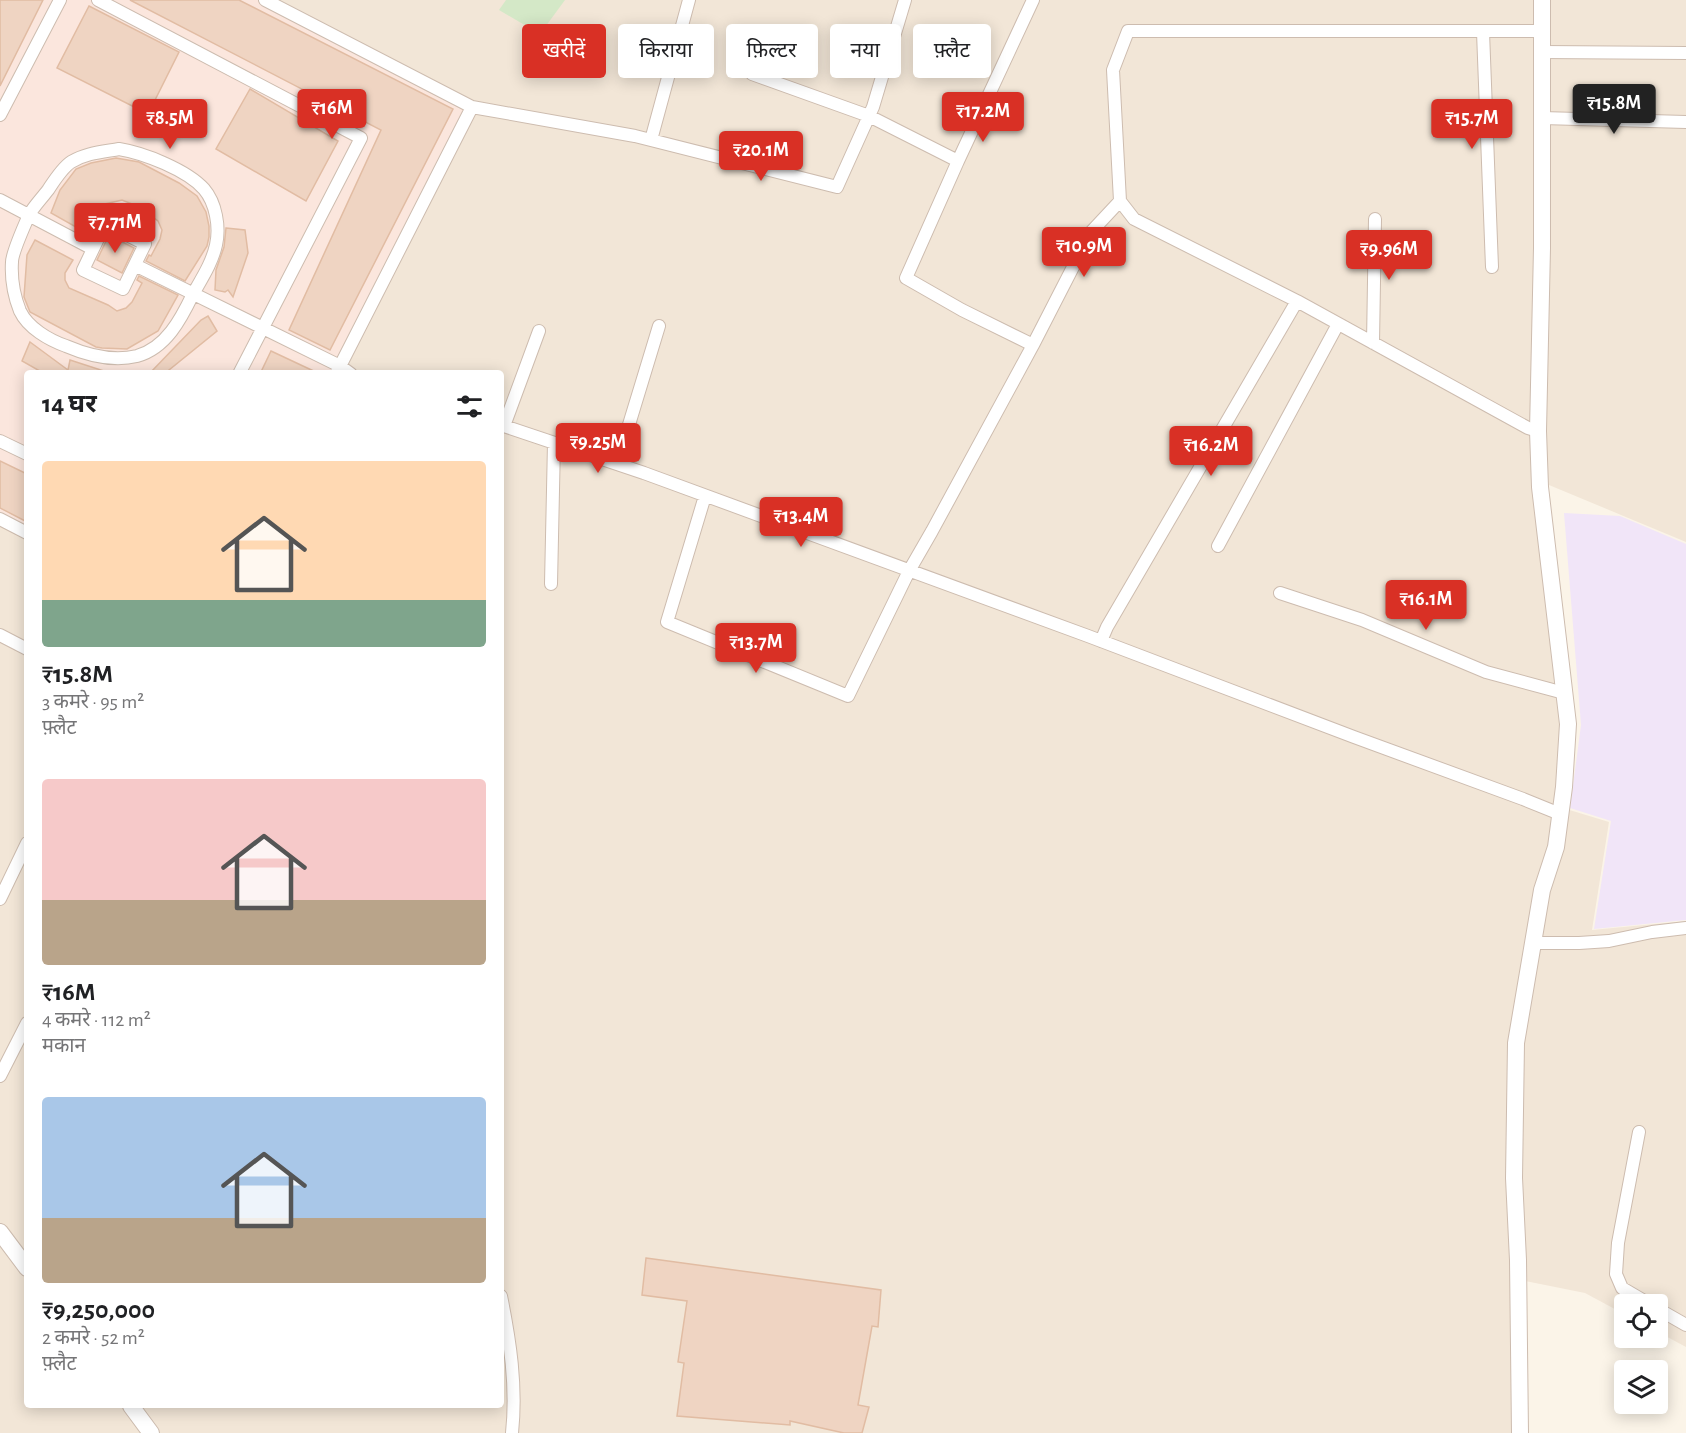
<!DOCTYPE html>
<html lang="hi">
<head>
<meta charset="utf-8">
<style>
  body { margin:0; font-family:"Alegreya Sans","Noto Sans Devanagari",sans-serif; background:#f2f2f2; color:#202124; height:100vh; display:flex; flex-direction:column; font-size:22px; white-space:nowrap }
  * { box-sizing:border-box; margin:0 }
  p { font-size:20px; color:#757577 }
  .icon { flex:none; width:33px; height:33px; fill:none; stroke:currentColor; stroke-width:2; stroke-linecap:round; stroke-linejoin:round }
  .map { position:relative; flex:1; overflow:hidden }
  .side { position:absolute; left:24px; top:370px; width:480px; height:1038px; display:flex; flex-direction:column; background:#fff; border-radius:6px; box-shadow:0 3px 15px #0003 }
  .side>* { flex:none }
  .top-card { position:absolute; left:522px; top:24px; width:570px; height:54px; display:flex; gap:12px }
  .controls { position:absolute; left:1614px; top:1294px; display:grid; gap:12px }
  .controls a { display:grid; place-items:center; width:54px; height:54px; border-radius:6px; background:#fff; box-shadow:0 3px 15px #0003; font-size:30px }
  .price { position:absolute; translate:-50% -51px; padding:0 14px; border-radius:6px; background:#d93025; color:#fff; font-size:20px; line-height:39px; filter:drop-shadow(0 2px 3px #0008) }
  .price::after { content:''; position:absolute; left:50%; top:36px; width:18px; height:14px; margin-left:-9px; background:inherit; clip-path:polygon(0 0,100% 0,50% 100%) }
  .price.on { background:#222; color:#fff }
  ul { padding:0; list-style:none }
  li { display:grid; align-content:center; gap:12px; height:318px; padding:0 18px }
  li span { display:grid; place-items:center; height:186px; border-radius:6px; color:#555 }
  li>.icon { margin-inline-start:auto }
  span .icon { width:108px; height:108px; fill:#fffc; stroke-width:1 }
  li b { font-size:26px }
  h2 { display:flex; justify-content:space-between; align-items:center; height:72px; padding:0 18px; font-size:26px }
  .pill { padding:0 21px; border-radius:6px; background:#fff; box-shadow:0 3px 15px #0003; font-size:21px; line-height:54px }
  .pill.on { background:#d93025; color:#fff }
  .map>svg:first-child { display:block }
  .residential { fill:#f2e6d7 }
  .commercial { fill:#fbe6dd }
  .education { fill:#f1e5f8 }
  .green { fill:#d4e8c7 }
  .building { fill:#efd4c2; stroke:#e1bca3; stroke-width:1.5 }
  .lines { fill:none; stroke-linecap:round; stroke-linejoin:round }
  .minor-casing { stroke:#cdbcaf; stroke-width:14 }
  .tertiary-casing { stroke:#cdbcaf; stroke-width:18 }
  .minor { stroke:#fff; stroke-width:12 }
  .tertiary { stroke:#fff; stroke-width:16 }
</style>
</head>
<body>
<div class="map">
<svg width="1686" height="1433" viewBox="0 0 1686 1433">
  <rect width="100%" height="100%" fill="#fbf4e8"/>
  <!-- residential -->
  <path class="residential" d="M269 0H1540L1535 414 1566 724 1558 812 501 424V374L353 372 343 365Z
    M1543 0H1686V542L1549 485 1540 431Z
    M501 427 643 475 1558 816 1514 1043 1519 1433H514L513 1352 501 1288Z
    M0 521 27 535V1265L0 1229Z
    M1563 808 1609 822 1592 930 1686 921V1347L1658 1332V1305H1624V1314L1585 1293 1520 1280 1518 1044Z
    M0 1235 27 1271V1406H128L149 1433H0Z
    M501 1305 510 1354V1433H154L133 1406H501Z"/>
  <!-- commercial -->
  <path class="commercial" d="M0 0H261L470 107 335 373 27 374V531L0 517Z"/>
  <!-- education -->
  <path class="education" d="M1564 513 1620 516 1686 544V920L1594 929 1611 821 1570 808 1581 725Z"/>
  <!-- green -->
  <path class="green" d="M506 0H565L540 34 499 10Z"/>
  <!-- building -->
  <path class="building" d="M0 0H43L0 86Z
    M130 0H239L453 109 330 350 289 330 381 130Z
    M89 6 179 52 148 114 57 68Z
    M250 89 338 141 306 201 216 149Z
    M116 158 139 162 179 183 197 196 206 212 209 226V237L207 246 185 281 146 261 149 255 151 256 160 239 162 230 158 221 137 206 122 200 105 204 98 215 90 235 51 213 60 190 76 169 91 163Z
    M226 228 245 230 248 253 233 297 228 290 225 292 215 290 216 270 224 247Z
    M109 235 134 248 122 273 97 260Z
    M35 240 73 260 65 273V280L69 288 108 305 117 311 126 308 132 302 142 283 137 280 139 276 178 295 158 331 127 349 102 348 96 347 30 312 24 297 27 255Z
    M208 316 217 331 164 374H149L201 320Z
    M30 342 68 370 70 360 104 371V374H45L22 361Z
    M271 351 320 374H260Z
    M0 461 27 474V522L0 508Z
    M646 1258 881 1290 878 1327 872 1326 858 1405 869 1407 862 1433H844L790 1421V1425L677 1416 684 1363 678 1362 687 1301 642 1295Z"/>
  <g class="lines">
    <!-- minor casing -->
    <g class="minor-casing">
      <path id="minor" d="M98 0 361 138 239 374
        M265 0 472 107 336 374
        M1483 32 1492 267
        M1541 52 1686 53
        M752 74 869 116 958 161 1033 0
        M472 107 635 136 837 187 873 107 905 0
        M0 115 60 0
        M1542 118 1686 122
        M651 140 689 0
        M119 149C144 153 187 170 204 189 216 203 220 227 216 245 212 263 202 278 193 294 181 319 166 348 137 356 113 362 87 355 66 346 49 340 28 328 20 311 14 296 11 278 12 262 12 254 25 224 29 215 34 206 42 198 48 190 54 181 62 168 71 162 86 153 102 152 119 149Z
        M0 200 93 249
        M105 224 145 244 123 289 83 270Z
        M135 265 340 366 351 374
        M1373 343 1375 219
        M1033 345 1091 232 1120 201
        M501 425 644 473 1088 636 1354 737 1523 799 1560 814
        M504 426 539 331
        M1538 431 1528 428 1297 301 1134 219 1120 201 1113 70 1128 31H1541
        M0 441 27 454
        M617 464 659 326
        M705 496 667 622 848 696 909 571 932 531 1033 345 962 310 906 278 958 161
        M0 519 27 533
        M1218 546 1338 324
        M551 584 554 443
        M1280 593 1362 620 1486 672 1564 693
        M0 635 27 649
        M1101 641 1107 627 1297 301
        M0 899 27 843
        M1533 943H1579L1609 941 1652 932 1686 928
        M0 1076 27 1023
        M1639 1132 1618 1243 1616 1274 1622 1288 1651 1305
        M501 1296C510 1341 517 1386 512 1433
        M1658 1309 1686 1325"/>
    </g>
    <!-- tertiary casing -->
    <g class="tertiary-casing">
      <path id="tertiary" d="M0 1232 27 1268
        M131 1406 151 1433
        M1520 1433 1518 1260 1514 1178 1516 1043 1542 890 1556 847 1564 787 1568 724 1540 487 1538 431 1542 248V0"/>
    </g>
    <!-- minor -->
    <use href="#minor" class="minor"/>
    <!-- tertiary -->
    <use href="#tertiary" class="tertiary"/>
  </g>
</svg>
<div class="controls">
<a><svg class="icon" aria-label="locate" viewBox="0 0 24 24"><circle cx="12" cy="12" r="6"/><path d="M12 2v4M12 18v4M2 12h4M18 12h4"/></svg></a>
<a><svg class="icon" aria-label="layers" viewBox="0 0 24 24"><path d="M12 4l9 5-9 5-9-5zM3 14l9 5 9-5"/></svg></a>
</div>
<b class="price on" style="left:1614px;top:135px">₹15.8M</b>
<b class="price" style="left:332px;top:140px">₹16M</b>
<b class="price" style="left:983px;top:143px">₹17.2M</b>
<b class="price" style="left:170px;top:150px">₹8.5M</b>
<b class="price" style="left:1472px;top:150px">₹15.7M</b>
<b class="price" style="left:761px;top:182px">₹20.1M</b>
<b class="price" style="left:115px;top:254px">₹7.71M</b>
<b class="price" style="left:1084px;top:278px">₹10.9M</b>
<b class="price" style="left:1389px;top:281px">₹9.96M</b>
<b class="price" style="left:598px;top:474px">₹9.25M</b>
<b class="price" style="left:1211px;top:477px">₹16.2M</b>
<b class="price" style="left:801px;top:548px">₹13.4M</b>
<b class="price" style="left:1426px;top:631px">₹16.1M</b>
<b class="price" style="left:756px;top:674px">₹13.7M</b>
<div class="top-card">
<a class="pill on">खरीदें</a>
<a class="pill">किराया</a>
<a class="pill">फ़िल्टर</a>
<a class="pill">नया</a>
<a class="pill">फ़्लैट</a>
</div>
<section class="side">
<h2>14 घर<svg class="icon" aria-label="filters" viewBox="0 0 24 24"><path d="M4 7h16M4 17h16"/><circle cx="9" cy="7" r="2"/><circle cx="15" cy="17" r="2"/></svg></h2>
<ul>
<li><span style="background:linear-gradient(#ffd9b3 75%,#7fa58c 0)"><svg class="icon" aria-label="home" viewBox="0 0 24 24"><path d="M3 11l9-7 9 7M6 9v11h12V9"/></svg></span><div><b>₹15.8M</b><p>3 कमरे · 95 m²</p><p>फ़्लैट</p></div></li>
<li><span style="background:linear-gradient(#f6c9c9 65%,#b9a48a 0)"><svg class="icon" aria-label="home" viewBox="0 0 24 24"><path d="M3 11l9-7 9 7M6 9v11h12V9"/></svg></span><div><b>₹16M</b><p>4 कमरे · 112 m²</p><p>मकान</p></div></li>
<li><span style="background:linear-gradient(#a9c7e8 65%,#b9a48a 0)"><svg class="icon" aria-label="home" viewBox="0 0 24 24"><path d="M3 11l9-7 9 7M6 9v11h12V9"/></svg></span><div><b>₹9,250,000</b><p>2 कमरे · 52 m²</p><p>फ़्लैट</p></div></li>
</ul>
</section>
</div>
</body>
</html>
